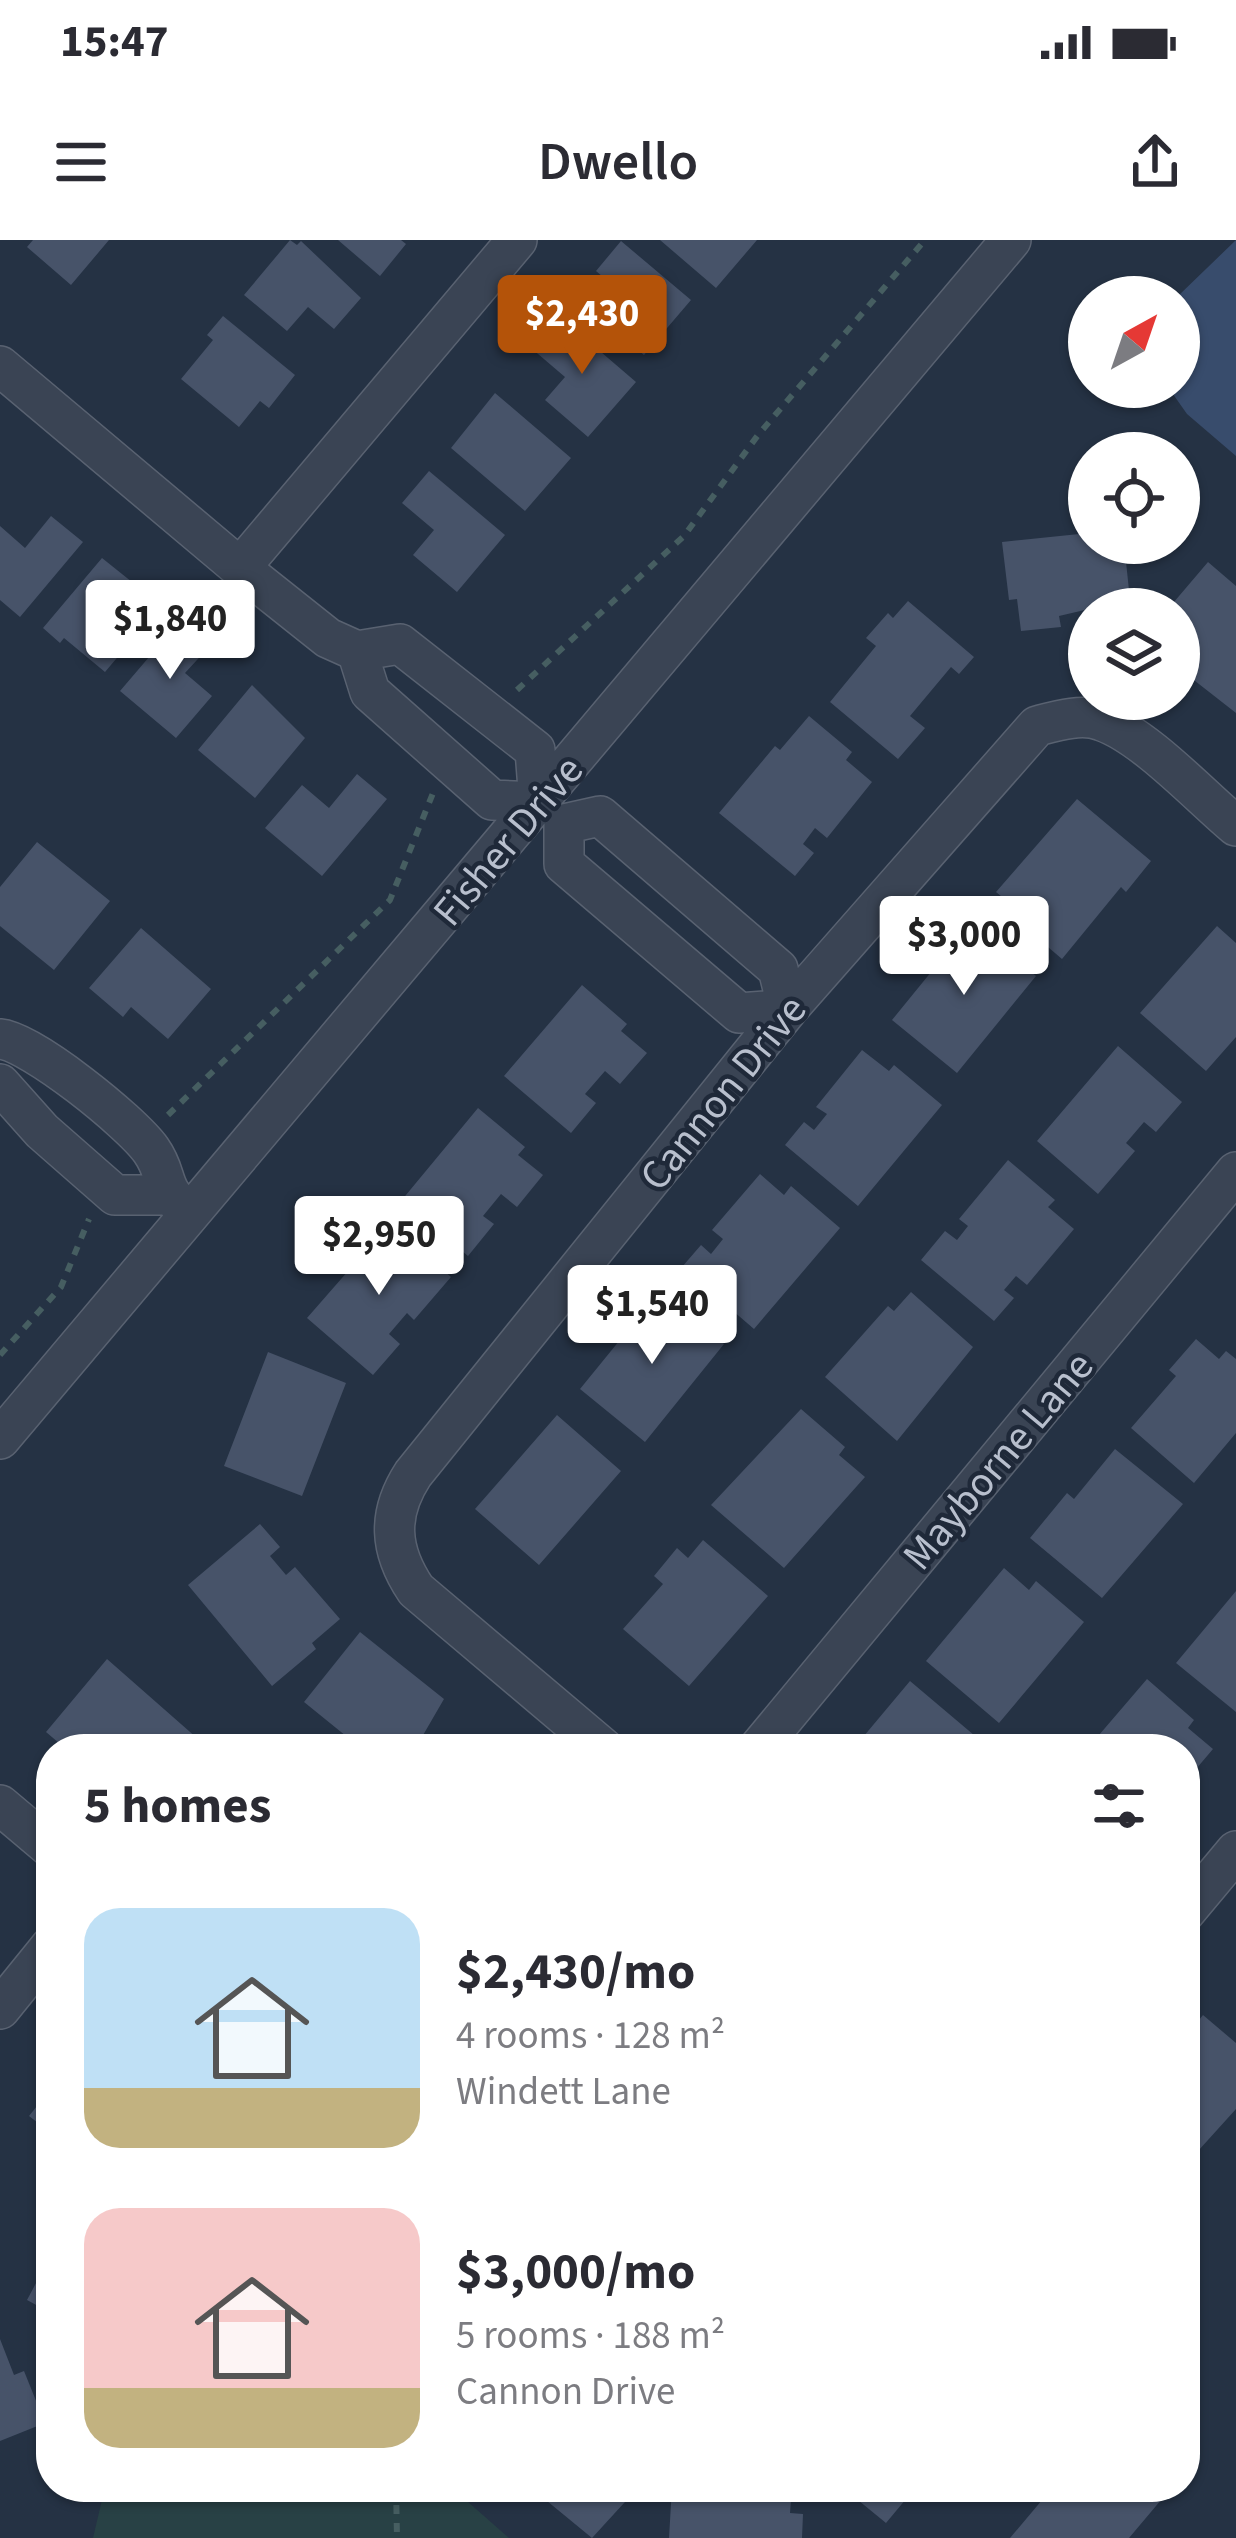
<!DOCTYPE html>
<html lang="en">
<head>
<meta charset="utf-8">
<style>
  body { margin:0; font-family:"Source Sans 3",sans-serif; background:#f7f7f7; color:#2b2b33; height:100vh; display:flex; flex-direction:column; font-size:45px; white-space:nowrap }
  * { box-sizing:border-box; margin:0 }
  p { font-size:39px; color:#7c7c81 }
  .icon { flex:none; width:66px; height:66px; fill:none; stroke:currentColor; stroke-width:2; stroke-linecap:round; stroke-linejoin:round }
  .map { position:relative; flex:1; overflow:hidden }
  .panel { position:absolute; left:36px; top:1494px; width:1164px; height:768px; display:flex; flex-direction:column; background:#fff; border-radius:48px; box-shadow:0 3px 9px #0004 }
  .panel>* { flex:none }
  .needle { width:78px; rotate:40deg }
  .fabs { position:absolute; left:1068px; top:36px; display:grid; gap:24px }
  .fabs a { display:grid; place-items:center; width:132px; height:132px; border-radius:50%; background:#fff; box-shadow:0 3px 9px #0004; font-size:60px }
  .price { position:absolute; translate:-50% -102px; padding:0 27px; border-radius:12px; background:#fff; color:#222; font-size:39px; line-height:78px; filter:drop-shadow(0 3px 6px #0008) }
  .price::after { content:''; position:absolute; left:50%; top:72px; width:36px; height:27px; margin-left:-18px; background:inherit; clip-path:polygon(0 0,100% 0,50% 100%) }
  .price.active { background:#b45309; color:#fff }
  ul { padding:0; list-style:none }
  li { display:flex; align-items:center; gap:36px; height:300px; padding:0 48px }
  li span { display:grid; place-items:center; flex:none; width:336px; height:240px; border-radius:36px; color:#555 }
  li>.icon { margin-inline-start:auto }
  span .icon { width:144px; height:144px; fill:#fffc; stroke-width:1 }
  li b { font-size:51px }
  h2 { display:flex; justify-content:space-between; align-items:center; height:144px; padding:0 48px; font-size:51px }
  .status { display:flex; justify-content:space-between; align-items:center; height:84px; padding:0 60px; background:#fff; direction:ltr }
  .status svg { height:33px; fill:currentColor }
  header { display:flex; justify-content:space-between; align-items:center; height:156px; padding:0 48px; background:#fff; font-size:54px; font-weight:600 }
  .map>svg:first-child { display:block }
  .green { fill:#284145 }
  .water { fill:#384c6c }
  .building { fill:#475369 }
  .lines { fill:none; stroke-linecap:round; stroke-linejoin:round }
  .street-casing { stroke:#596271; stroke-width:42 }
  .path { stroke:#465e61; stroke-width:6; stroke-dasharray:9 9; stroke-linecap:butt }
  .street { stroke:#3a4454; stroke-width:39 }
  .labels { text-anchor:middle; stroke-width:9; stroke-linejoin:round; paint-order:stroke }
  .street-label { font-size:42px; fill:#b8bfcd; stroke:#1f2939 }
</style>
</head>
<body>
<div class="status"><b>15:47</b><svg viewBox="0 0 49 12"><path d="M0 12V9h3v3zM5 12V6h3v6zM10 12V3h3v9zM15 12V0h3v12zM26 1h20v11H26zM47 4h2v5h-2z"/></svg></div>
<header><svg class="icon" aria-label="menu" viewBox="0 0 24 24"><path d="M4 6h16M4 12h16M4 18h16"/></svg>Dwello<svg class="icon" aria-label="share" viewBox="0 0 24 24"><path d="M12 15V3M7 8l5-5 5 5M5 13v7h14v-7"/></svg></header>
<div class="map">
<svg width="1236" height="2298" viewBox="0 0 1236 2298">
  <rect width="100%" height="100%" fill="#253244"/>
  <!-- green -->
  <path class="green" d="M105 2247H451L509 2298H93Z"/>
  <!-- water -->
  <path class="water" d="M1236 0V216L1187 174 1168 147H1179L1177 57Z"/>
  <!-- building -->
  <path class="building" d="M33 0H109L71 45 27 7Z
    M290 0 297 5 301 1 361 58 334 89 308 67 287 91 244 55Z
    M338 0H401L406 4 380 36Z
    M660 0H757L716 48Z
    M621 1 691 60 644 115 603 81 624 55 596 31Z
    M223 76 295 135 269 168 260 161 239 187 181 139 213 100 207 95Z
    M559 76 636 142 588 197 545 160 565 137 531 108Z
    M495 153 571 218 525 271 451 208Z
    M429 231 505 295 457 352 413 315 434 290 402 263Z
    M51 276 83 302 20 377 0 360V286L25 308Z
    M1089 293V303H1124L1131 369H1089L1059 376 1061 387 1021 391 1017 359 1009 360 1002 302Z
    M102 318 132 342 126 349 155 373 105 432 64 398 60 403 43 388Z
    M1208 322 1236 346V473L1181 430 1191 417 1179 407V369H1168Z
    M908 361 974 417 959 434 951 427 910 476 925 488 898 519 830 462 876 406 866 398 888 373 893 378Z
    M179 382 208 408 185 433 212 456 176 498 120 451Z
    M252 445 305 498 255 558 198 510Z
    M809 476 852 512 846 520 872 542 827 598 815 588 803 604 814 613 795 636 719 573 775 506 780 510Z
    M357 534 387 559 322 636 265 588 302 545 329 568Z
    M1077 559 1151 621 1126 652 1121 647 1062 719 1015 679 1020 672 996 652Z
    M37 602 110 661 54 730 0 686V647Z
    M971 683 1036 736 957 833 892 780Z
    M1217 686 1236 703V797L1206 831 1140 773Z
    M141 688 211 749 168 799 131 767 123 777 89 748Z
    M582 745 627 784 621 791 647 813 620 844 605 831 585 854 596 863 571 893 504 836Z
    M1118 806 1182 862 1156 892 1144 882 1126 903 1135 911 1098 954 1037 901Z
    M862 810 889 831 894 825 942 865 858 966 785 905 804 882 814 890 827 874 816 867Z
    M478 868 525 907 518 915 543 935 517 967 501 954 483 976 494 984 468 1016 401 961Z
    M1008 920 1055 960 1048 967 1074 989 1027 1045 1016 1036 1004 1050 1014 1058 994 1081 921 1020 945 991 957 1000 968 986 959 979Z
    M760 934 784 955 791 946 840 988 754 1089 682 1027 701 1005 711 1014 723 999 712 990Z
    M390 983 451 1037 414 1080 407 1073 389 1094 400 1104 373 1135 307 1078Z
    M659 1052 724 1104 645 1202 580 1149Z
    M911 1052 973 1107 897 1201 825 1137 888 1066 894 1071Z
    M1196 1099 1219 1119 1226 1111 1236 1119V1193L1194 1243 1131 1188 1176 1136 1169 1130Z
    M268 1112 346 1143 302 1256 224 1226Z
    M801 1169 845 1207 839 1215 865 1237 784 1328 711 1265Z
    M557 1175 621 1231 539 1325 475 1269Z
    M1115 1209 1183 1264 1102 1358 1030 1298 1067 1253 1074 1259Z
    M260 1284 280 1307 270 1316 286 1335 295 1327 340 1379 312 1403 316 1409 272 1446 188 1345Z
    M703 1300 768 1356 689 1446 623 1389 663 1344 654 1336 677 1308 688 1318Z
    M1004 1328 1029 1350 1036 1341 1084 1382 999 1483 926 1421Z
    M1236 1351V1472L1176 1423Z
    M360 1392 444 1459 415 1509H362L304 1462Z
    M107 1419 206 1506 204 1509H84L76 1502 66 1509 46 1492Z
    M1147 1439 1194 1480 1188 1488 1213 1509 1185 1542V1509H1087Z
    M910 1441 981 1501 975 1509H853Z
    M1203 1775 1236 1803V1869L1189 1921 1185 1797Z
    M45 1856 51 1860V1893L29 1876Z
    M51 2015V2073L27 2060Z
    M0 2099 14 2135 24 2131 45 2183 0 2201Z
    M530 2247H630L635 2251 592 2298Z
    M672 2247H792L790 2273 803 2274 802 2298H669Z
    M842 2247H916L886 2283Z
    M1053 2247H1172L1129 2298H1010Z"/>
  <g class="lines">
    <!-- street casing -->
    <g class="street-casing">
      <path id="street" d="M0 126 240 328 328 398 357 411
        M240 328 517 0
        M400 404 535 510 539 562 492 560 370 452 357 411Z
        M600 576 778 729 788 769 739 773 564 624V584Z
        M0 799C32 802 131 882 151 910 170 937 157 947 189 973
        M0 844 42 891 115 955H166
        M0 1199 1011 0
        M604 1509 416 1350C389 1310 387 1274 413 1234L788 769 1037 486C1056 481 1082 473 1102 481 1145 496 1200 556 1236 586
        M758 1509 1236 932
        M0 1565 51 1608
        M1185 1672 1236 1611
        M0 1769 51 1706"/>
    </g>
    <!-- path -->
    <path class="path" d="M517 450 684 296 758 195 925 0
      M168 875 390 660 433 553
      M0 1115 61 1047 89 979
      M396 2247 397 2298"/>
    <!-- street -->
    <use href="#street" class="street"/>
  </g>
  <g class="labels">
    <!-- street labels -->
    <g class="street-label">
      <text transform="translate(507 600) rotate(-50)" y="15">Fisher Drive</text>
      <text transform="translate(722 852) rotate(-51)" y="15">Cannon Drive</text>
      <text transform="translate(997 1220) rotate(-50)" y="15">Mayborne Lane</text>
    </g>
  </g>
</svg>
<div class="fabs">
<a><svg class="needle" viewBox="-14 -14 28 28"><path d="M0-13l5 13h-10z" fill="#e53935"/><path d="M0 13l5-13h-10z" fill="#7c7c81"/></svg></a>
<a><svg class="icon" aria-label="locate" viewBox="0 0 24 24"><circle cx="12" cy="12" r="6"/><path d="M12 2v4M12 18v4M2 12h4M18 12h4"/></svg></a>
<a><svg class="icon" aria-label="layers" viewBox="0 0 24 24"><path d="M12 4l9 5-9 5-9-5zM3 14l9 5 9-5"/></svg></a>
</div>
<b class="price active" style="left:582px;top:137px">$2,430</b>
<b class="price" style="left:170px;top:442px">$1,840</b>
<b class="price" style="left:964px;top:758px">$3,000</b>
<b class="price" style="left:379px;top:1058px">$2,950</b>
<b class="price" style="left:652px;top:1127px">$1,540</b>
<section class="panel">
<h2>5 homes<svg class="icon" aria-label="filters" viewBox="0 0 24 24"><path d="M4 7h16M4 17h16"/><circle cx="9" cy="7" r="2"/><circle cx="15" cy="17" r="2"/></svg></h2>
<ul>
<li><span style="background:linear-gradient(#bfe0f5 75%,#c2b280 0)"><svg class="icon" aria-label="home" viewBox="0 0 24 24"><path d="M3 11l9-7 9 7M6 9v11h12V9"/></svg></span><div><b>$2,430/mo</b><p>4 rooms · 128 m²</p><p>Windett Lane</p></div></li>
<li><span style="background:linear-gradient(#f6c9c9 75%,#c2b280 0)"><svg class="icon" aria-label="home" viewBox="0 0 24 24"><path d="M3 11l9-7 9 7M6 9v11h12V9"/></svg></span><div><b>$3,000/mo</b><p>5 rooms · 188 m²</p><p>Cannon Drive</p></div></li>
</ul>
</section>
</div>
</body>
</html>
